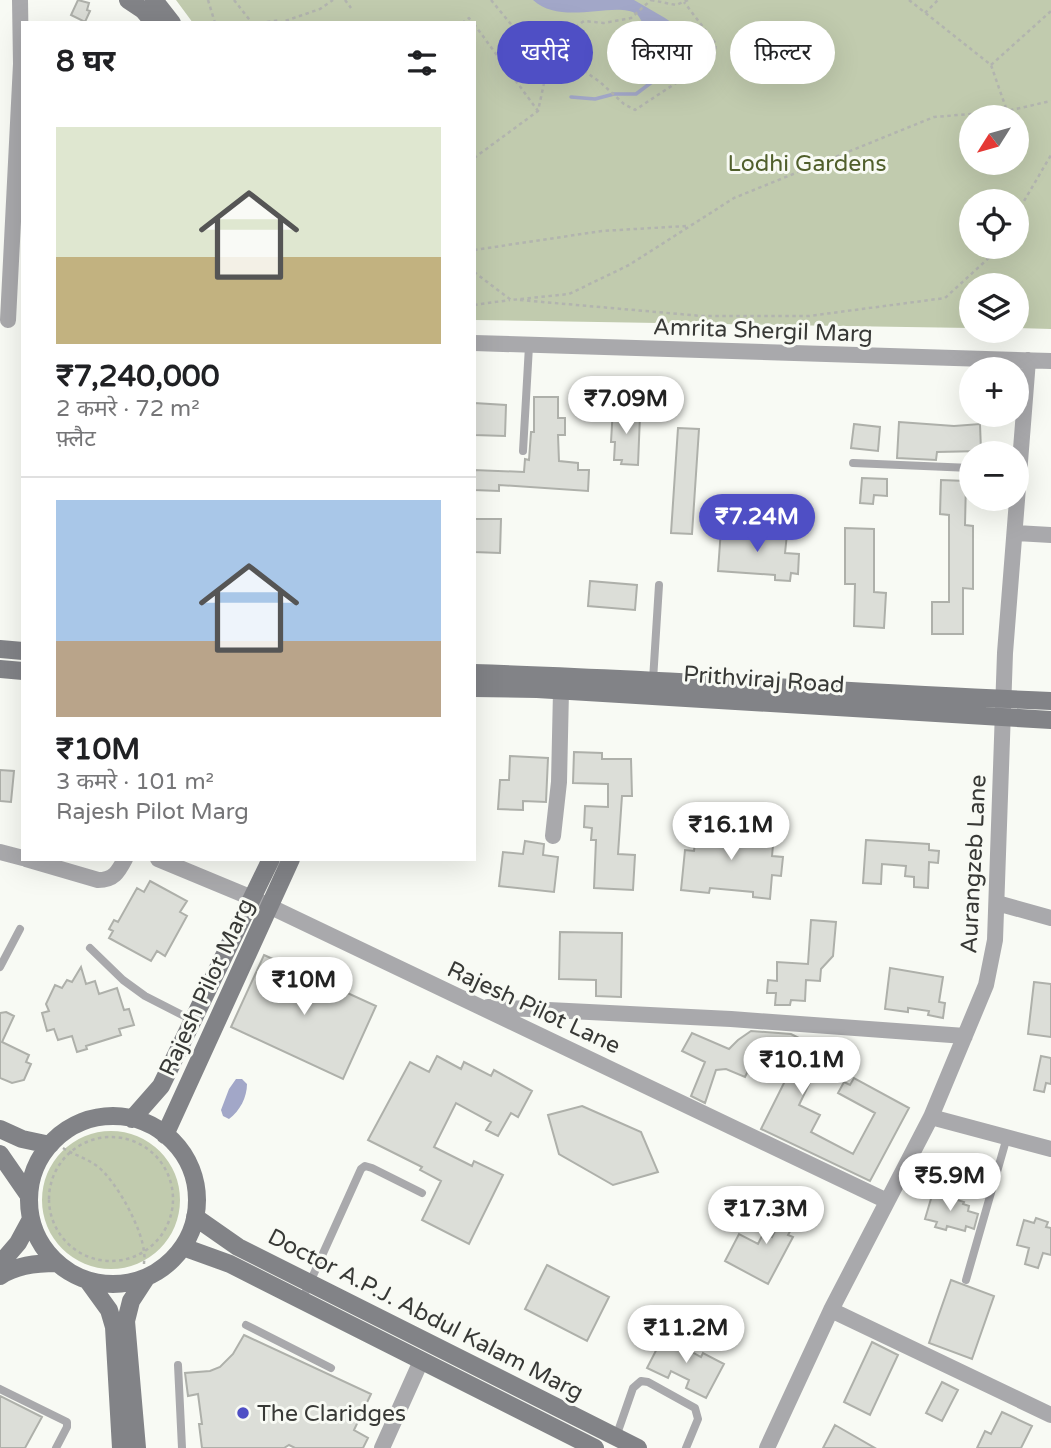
<!DOCTYPE html>
<html lang="hi">
<head>
<meta charset="utf-8">
<style>
  body { margin:0; font-family:"Varela Round","Noto Sans Devanagari",sans-serif; background:#f6f6f6; color:#202124; height:100vh; display:flex; flex-direction:column; font-size:26px; white-space:nowrap }
  * { box-sizing:border-box; margin:0 }
  p { font-size:23px; color:#757577 }
  .icon { flex:none; width:38px; height:38px; fill:none; stroke:currentColor; stroke-width:2; stroke-linecap:round; stroke-linejoin:round }
  .map { position:relative; flex:1; overflow:hidden }
  .sheet { position:absolute; left:21px; top:21px; width:455px; height:840px; display:flex; flex-direction:column; background:#fff; border-radius:0px; box-shadow:0 7px 28px #0002 }
  .sheet>* { flex:none }
  .banner { position:absolute; left:497px; top:21px; width:448px; height:63px; display:flex; gap:14px }
  .needle { width:46px; rotate:233deg }
  .tools { position:absolute; left:959px; top:105px; display:grid; gap:14px }
  .tools a { display:grid; place-items:center; width:70px; height:70px; border-radius:50%; background:#fff; box-shadow:0 7px 28px #0002; font-size:35px }
  .price { position:absolute; translate:-50% -60px; padding:0 16px; border-radius:24px; background:#fff; color:#222; font-size:23px; line-height:46px; filter:drop-shadow(0 2px 4px #0008) }
  .price::after { content:''; position:absolute; left:50%; top:42px; width:21px; height:16px; margin-left:-10px; background:inherit; clip-path:polygon(0 0,100% 0,50% 100%) }
  .price.selected { background:#4f4fc5; color:#fff }
  ul { padding:0; list-style:none }
  li { display:grid; align-content:center; gap:14px; height:371px; padding:0 35px }
  li+li { border-top:2px solid #e0e0e0 }
  li span { display:grid; place-items:center; height:217px; border-radius:0px; color:#555 }
  li>.icon { margin-inline-start:auto }
  span .icon { width:126px; height:126px; fill:#fffc; stroke-width:1 }
  li b { font-size:30px }
  h2 { display:flex; justify-content:space-between; align-items:center; height:84px; padding:0 35px; font-size:30px }
  .tag { padding:0 24px; border-radius:32px; background:#fff; box-shadow:0 7px 28px #0002; font-size:24px; line-height:63px }
  .tag.selected { background:#4f4fc5; color:#fff }
  .map>svg:first-child { display:block }
  .green { fill:#c1cbae; fill-rule:evenodd }
  .water { fill:#a2a7c8 }
  .lines { fill:none; stroke-linecap:round; stroke-linejoin:round }
  .stream { stroke:#a2a7c8; stroke-width:3.5 }
  .building { fill:#dcded8; stroke:#aeb0aa; stroke-width:2 }
  .path { stroke:#b2b4af; stroke-width:2.5; stroke-dasharray:3.5 3.5; stroke-linecap:butt }
  .service { stroke:#a9a9ac; stroke-width:8 }
  .minor { stroke:#a9a9ac; stroke-width:16 }
  .secondary { stroke:#828387; stroke-width:18 }
  .poi-dot { fill:#4f4fc5; stroke:#f8faf4; stroke-width:2.5 }
  .labels { text-anchor:middle; stroke-width:6; stroke-linejoin:round; paint-order:stroke }
  .park-label { font-size:23px; fill:#505f2b; stroke:#f8faf4 }
  .street-label { font-size:23px; fill:#383936; stroke:#f8faf4 }
  .poi-label { font-size:23px; fill:#383936; stroke:#f8faf4; text-anchor:start }
</style>
</head>
<body>
<div class="map">
<svg width="1051" height="1448" viewBox="0 0 1051 1448">
  <rect width="100%" height="100%" fill="#f8faf4"/>
  <!-- green -->
  <path class="green" d="M176 0H1051V329L1017 328V285H971V328L474 320V23H193ZM971 117H1017V163H971ZM971 201H1017V247H971Z
    M42 1200a69 69 0 1 1 138 0a69 69 0 1 1-138 0Z"/>
  <!-- water -->
  <path class="water" d="M533 0H634L665 18 697 40 666 47 653 43C648 34 643 22 637 14 614 0 563 27 533 0Z
    M236 1079H242L247 1084C247 1097 240 1111 229 1119L223 1116 221 1110 229 1089Z"/>
  <g class="lines">
    <!-- stream -->
    <path class="stream" d="M571 97 595 99 614 94H636L656 79"/>
  </g>
  <!-- building -->
  <path class="building" d="M78 0 89 3 87 10 90 11 85 22 71 15Z
    M534 397H558V418H565V435H558L559 461 578 463V470H589L588 491 499 485V491L474 490V470L524 472 525 459 529 460 531 432H534Z
    M474 403 506 405 505 436 474 435Z
    M613 408 627 409 626 414 640 415 638 465 621 464 622 460H614L615 442H611Z
    M899 422 954 426 980 424 981 451 937 452 936 460 897 458Z
    M854 424 880 427 878 451 851 448Z
    M678 428 699 429 692 534 671 533Z
    M862 478 887 479V496L874 495 873 504 860 503Z
    M941 480 966 481 965 525 973 526V589L963 588V634H932V602H949V515L940 514Z
    M474 519H501L500 553 474 552Z
    M845 528 874 529V592L886 593 884 628 854 626 855 584H845Z
    M721 529 787 534 785 553 799 554 798 574 791 573 790 581 775 580V575L718 571Z
    M590 581 637 585 635 610 588 606Z
    M574 752 602 753V759H631L632 796H622L618 854 635 855 633 890 594 888 596 840H591L592 828 584 827 585 806 608 807V784L573 783Z
    M510 756 548 758 546 802 523 801V810L498 809 500 780H509Z
    M0 770 14 771 11 802 0 801Z
    M729 818 745 820 744 833 774 835 772 856 783 857 781 876 772 875 770 899 753 897V892L710 888 709 893 681 890 685 850 694 851 697 828 728 831Z
    M866 840 929 844V850L939 851 938 863 929 862 928 888 914 887V877L905 876 906 866 882 864 881 884 863 883Z
    M525 841 544 844 543 855 558 857 554 892 499 886 503 852 523 854Z
    M150 881 187 901 180 912 187 916 165 956 157 951 151 961 109 938 113 931 109 929 114 920 118 922 137 888 144 892Z
    M811 920 836 922 833 956 821 969 820 981 806 980 805 1001 791 1000 790 1005H775L776 993H767L768 980 777 981V962L808 964Z
    M560 932 622 933 621 997 596 996V980L559 979Z
    M264 955 376 1006 343 1079 231 1027Z
    M81 967 86 984 95 981 99 994 117 988 124 1010 129 1009 134 1025 119 1029 121 1035 86 1046 87 1049 77 1052 72 1036 58 1040 54 1029 47 1031 42 1013 49 1011 46 1004 55 985 62 988 67 980 72 982Z
    M890 968 943 977 939 1002 945 1003 943 1018 928 1015 929 1011 908 1008V1012L885 1009Z
    M1034 982 1051 984V1037L1028 1034Z
    M6 1012 14 1016 2 1042 29 1055 26 1062 31 1064 24 1080 12 1083 0 1078V1013Z
    M751 1031 791 1034 819 1048 816 1053 822 1057 799 1105 820 1115 811 1132 853 1154 875 1113 838 1093 844 1082 850 1085 854 1078 909 1108 870 1181 761 1129 792 1067 781 1062 762 1060 750 1067 745 1077 726 1069 716 1070 705 1103 691 1096 705 1062 682 1051 692 1033 729 1049 738 1040Z
    M437 1056 461 1069 464 1062 491 1076 494 1070 532 1091 518 1117 511 1113 498 1136 486 1130 491 1122 456 1103 434 1147 472 1166 474 1161 503 1175 469 1244 422 1220 441 1181 420 1170 422 1167 368 1140 410 1062 429 1072Z
    M1041 1056 1051 1058V1084L1046 1083 1044 1092 1034 1090Z
    M582 1106 641 1132 658 1172 613 1185 559 1154 548 1115Z
    M933 1192 964 1202 963 1204 969 1206 968 1211 978 1214 974 1229 966 1226 965 1231 947 1226 946 1230 935 1227 937 1222 925 1219Z
    M783 1197 803 1208 788 1235 793 1237 768 1284 725 1261 739 1234 758 1244 764 1232 772 1237 782 1217 775 1213Z
    M1036 1218 1048 1222 1046 1227 1051 1228V1255L1043 1253 1038 1268 1025 1264 1029 1248 1017 1245 1024 1220 1034 1223Z
    M547 1265 609 1297 587 1341 525 1309Z
    M951 1280 994 1296 972 1359 929 1343Z
    M665 1333 685 1344 683 1347 701 1357 703 1353 724 1364 706 1398 686 1388 689 1380 671 1371 668 1378 647 1368Z
    M244 1335 371 1394 354 1430 368 1438 363 1448H295L289 1445 284 1448H202L199 1424H202L198 1394 188 1396 185 1373 210 1371 220 1367 233 1354Z
    M872 1342 898 1355 870 1415 844 1402Z
    M942 1382 958 1390 942 1421 926 1413Z
    M0 1396 42 1417 25 1448H0Z
    M1002 1412 1032 1426 1021 1448H977L985 1431 991 1434Z
    M835 1425 875 1448H823Z"/>
  <g class="lines">
    <!-- path -->
    <path class="path" d="M208 0 215 23
      M234 0 252 23
      M345 0 351 8
      M491 0 548 69
      M651 0 676 5 688 0
      M909 0 991 65 1007 111
      M925 13 938 0
      M260 23 280 20
      M279 23 320 9 333 0
      M462 23 469 18 473 23
      M474 24 538 111
      M555 51 600 82 624 104 635 110 714 58 716 44 684 2
      M991 65 1051 11
      M474 158 538 111 546 74 560 37 584 21 604 23 631 18 651 0
      M1017 213 1051 155
      M474 250 602 231 686 226
      M474 272 511 300 569 294 629 265 734 198 934 117 1007 111 1051 101
      M520 300 702 316H809L945 298 992 255 997 247
      M474 305 510 300
      M49 1199a62 62 0 1 1 124 0a62 62 0 1 1-124 0Z
      M63 1148C74 1155 86 1158 97 1166 116 1180 143 1230 144 1253 145 1257 144 1260 144 1264"/>
    <!-- service -->
    <path class="service" d="M523 451 529 346
      M853 463 971 468
      M653 680 659 585
      M90 948 123 980 145 996 194 1021
      M0 967 20 929
      M966 1280 1007 1137
      M302 1300 361 1169 365 1166 372 1168 422 1193
      M246 1325 331 1368
      M178 1365 182 1448
      M0 1389 67 1422V1427L56 1448
      M616 1437 633 1388 641 1381 648 1382 695 1408 698 1419 686 1448"/>
    <!-- minor -->
    <path class="minor" d="M8 320 21 64 20 0
      M474 343 1051 361
      M1015 533 1051 535
      M553 836 559 782 561 691
      M0 852 23 858
      M26 859 98 880C114 880 118 872 125 859
      M158 859 252 898 887 1201
      M997 903 1051 918
      M488 1007 731 1019 965 1036
      M931 1117 1051 1149
      M831 1310 1051 1415
      M382 1448 421 1361
      M767 1448 831 1310 931 1117 986 985 995 940 1005 653 1028 360"/>
    <!-- secondary -->
    <path class="secondary" d="M128 0 143 10 154 23
      M154 0 172 23
      M0 649 23 651
      M0 669 23 671
      M474 673C667 679 859 693 1051 701
      M474 688 537 689 1051 720
      M29 1200a84 84 0 1 1 168 0a84 84 0 1 1-168 0Z
      M132 1119 161 1086 271 859
      M0 1129 22 1139 50 1145
      M165 1135 291 859
      M0 1154 29 1196
      M195 1217 238 1247 638 1448
      M183 1247 230 1264 595 1448
      M0 1264 18 1243 31 1219
      M0 1276C16 1265 39 1263 57 1263
      M88 1281 109 1310 114 1327 121 1448
      M137 1448 126 1321 131 1301 146 1278"/>
  </g>
  <!-- markers -->
  <circle class="poi-dot" cx="243" cy="1413" r="7"/>
  <g class="labels">
    <!-- park labels -->
    <g class="park-label">
      <text x="807" y="171">Lodhi Gardens</text>
    </g>
    <!-- street labels -->
    <g class="street-label">
      <text transform="translate(763 330) rotate(2)" y="8">Amrita Shergil Marg</text>
      <text transform="translate(764 679) rotate(4)" y="8">Prithviraj Road</text>
      <text transform="translate(973 864) rotate(-87)" y="8">Aurangzeb Lane</text>
      <text transform="translate(206 987) rotate(-65)" y="8">Rajesh Pilot Marg</text>
      <text transform="translate(534 1007) rotate(25)" y="8">Rajesh Pilot Lane</text>
      <text transform="translate(426 1314) rotate(27)" y="8">Doctor A.P.J. Abdul Kalam Marg</text>
    </g>
    <!-- poi labels -->
    <g class="poi-label">
      <text x="257" y="1421">The Claridges</text>
    </g>
  </g>
</svg>
<div class="tools">
<a><svg class="needle" viewBox="-14 -14 28 28"><path d="M0-13l5 13h-10z" fill="#e53935"/><path d="M0 13l5-13h-10z" fill="#757577"/></svg></a>
<a><svg class="icon" aria-label="locate" viewBox="0 0 24 24"><circle cx="12" cy="12" r="6"/><path d="M12 2v4M12 18v4M2 12h4M18 12h4"/></svg></a>
<a><svg class="icon" aria-label="layers" viewBox="0 0 24 24"><path d="M12 4l9 5-9 5-9-5zM3 14l9 5 9-5"/></svg></a>
<a>+</a>
<a>−</a>
</div>
<b class="price" style="left:626px;top:436px">₹7.09M</b>
<b class="price selected" style="left:757px;top:554px">₹7.24M</b>
<b class="price" style="left:731px;top:862px">₹16.1M</b>
<b class="price" style="left:304px;top:1017px">₹10M</b>
<b class="price" style="left:802px;top:1097px">₹10.1M</b>
<b class="price" style="left:950px;top:1213px">₹5.9M</b>
<b class="price" style="left:766px;top:1246px">₹17.3M</b>
<b class="price" style="left:686px;top:1365px">₹11.2M</b>
<div class="banner">
<a class="tag selected">खरीदें</a>
<a class="tag">किराया</a>
<a class="tag">फ़िल्टर</a>
</div>
<section class="sheet">
<h2>8 घर<svg class="icon" aria-label="filters" viewBox="0 0 24 24"><path d="M4 7h16M4 17h16"/><circle cx="9" cy="7" r="2"/><circle cx="15" cy="17" r="2"/></svg></h2>
<ul>
<li><span style="background:linear-gradient(#dfe7d0 60%,#c2b280 0)"><svg class="icon" aria-label="home" viewBox="0 0 24 24"><path d="M3 11l9-7 9 7M6 9v11h12V9"/></svg></span><div><b>₹7,240,000</b><p>2 कमरे · 72 m²</p><p>फ़्लैट</p></div></li>
<li><span style="background:linear-gradient(#a9c7e8 65%,#b9a48a 0)"><svg class="icon" aria-label="home" viewBox="0 0 24 24"><path d="M3 11l9-7 9 7M6 9v11h12V9"/></svg></span><div><b>₹10M</b><p>3 कमरे · 101 m²</p><p>Rajesh Pilot Marg</p></div></li>
</ul>
</section>
</div>
</body>
</html>
